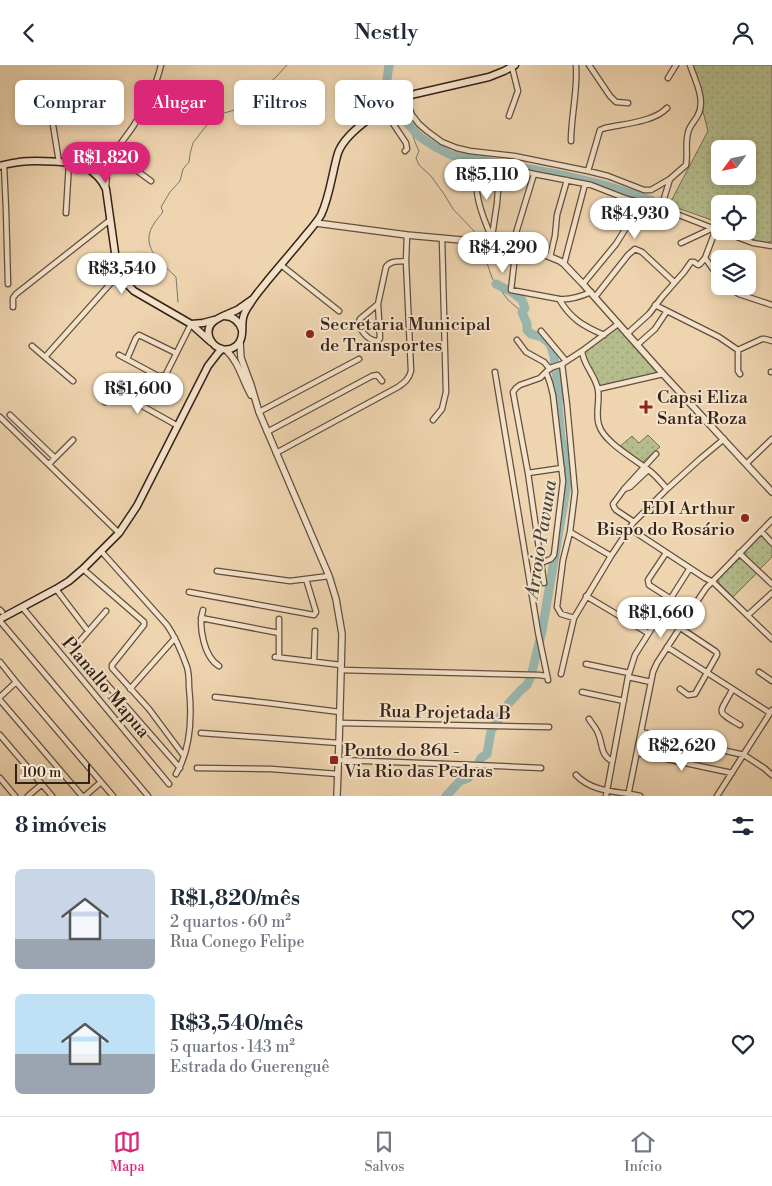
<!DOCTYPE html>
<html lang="pt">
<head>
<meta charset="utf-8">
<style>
  body { margin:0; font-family:"Libre Bodoni",serif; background:#f6f6f7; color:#1f2937; height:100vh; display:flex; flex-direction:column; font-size:19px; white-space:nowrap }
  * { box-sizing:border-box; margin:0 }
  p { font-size:16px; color:#747a83 }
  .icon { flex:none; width:28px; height:28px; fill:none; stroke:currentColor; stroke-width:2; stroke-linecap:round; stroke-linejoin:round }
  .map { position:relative; height:731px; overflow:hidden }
  .details { display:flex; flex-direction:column; background:#fff; flex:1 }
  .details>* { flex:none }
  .banner { position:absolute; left:15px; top:15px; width:500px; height:45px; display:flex; gap:10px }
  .needle { width:32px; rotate:237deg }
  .tools { position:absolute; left:711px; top:75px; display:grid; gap:10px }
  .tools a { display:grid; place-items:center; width:45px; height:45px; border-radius:8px; background:#fff; box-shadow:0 2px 8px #0003; font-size:25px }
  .scale { position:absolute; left:15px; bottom:12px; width:75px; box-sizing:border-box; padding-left:5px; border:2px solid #352217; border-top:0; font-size:14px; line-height:18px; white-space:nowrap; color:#352217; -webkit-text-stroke:4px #f4e3cb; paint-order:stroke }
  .price { position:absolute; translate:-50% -42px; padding:0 11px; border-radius:18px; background:#fff; color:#222; font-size:16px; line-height:32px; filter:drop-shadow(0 1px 2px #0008) }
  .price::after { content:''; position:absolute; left:50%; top:30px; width:15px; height:11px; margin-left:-8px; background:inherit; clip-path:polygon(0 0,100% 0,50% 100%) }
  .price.selected { background:#db2777; color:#fff }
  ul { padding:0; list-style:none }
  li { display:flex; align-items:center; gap:15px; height:125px; padding:0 15px }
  li span { display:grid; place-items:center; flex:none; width:140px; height:100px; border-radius:8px; color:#555 }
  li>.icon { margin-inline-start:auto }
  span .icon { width:60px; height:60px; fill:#fffc; stroke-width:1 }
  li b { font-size:21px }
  h2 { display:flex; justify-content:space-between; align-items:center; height:60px; padding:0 15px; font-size:21px }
  .chip { padding:0 18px; border-radius:8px; background:#fff; box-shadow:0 2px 8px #0003; font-size:18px; line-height:45px }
  .chip.selected { background:#db2777; color:#fff }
  header { display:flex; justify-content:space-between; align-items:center; height:65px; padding:0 15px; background:#fff; font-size:22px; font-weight:600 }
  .tabs { display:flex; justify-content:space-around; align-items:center; height:70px; border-top:1px solid #e0e1e3; background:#fff; font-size:14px; color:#747a83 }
  .tabs a { display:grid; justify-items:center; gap:2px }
  .tabs .selected { color:#db2777 }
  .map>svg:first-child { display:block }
  .green { fill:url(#green-dots); stroke:#757052; fill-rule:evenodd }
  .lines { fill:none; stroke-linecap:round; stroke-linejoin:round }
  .stream { stroke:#727b73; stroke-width:1 }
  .river { stroke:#9ab7b0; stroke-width:9 }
  .minor-casing { stroke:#634e3d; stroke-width:7 }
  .tertiary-casing { stroke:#634e3d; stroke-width:8 }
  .secondary-casing { stroke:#352217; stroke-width:9 }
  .minor { stroke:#f4e3cb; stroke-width:4.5 }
  .tertiary { stroke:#f4e3cb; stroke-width:5.5 }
  .secondary { stroke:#f4e3cb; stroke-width:6 }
  .poi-dot { fill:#8f2418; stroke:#f4e3cb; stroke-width:2 }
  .labels { text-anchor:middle; stroke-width:4; stroke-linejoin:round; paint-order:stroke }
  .poi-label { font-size:18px; fill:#352217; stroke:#f4e3cb; text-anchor:start }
  .street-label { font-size:18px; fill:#352217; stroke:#f4e3cb }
  .water-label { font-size:19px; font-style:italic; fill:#4e473d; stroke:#f4e3cb }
</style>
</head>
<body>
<header><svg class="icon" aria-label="back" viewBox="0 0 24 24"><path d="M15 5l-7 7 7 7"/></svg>Nestly<svg class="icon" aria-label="person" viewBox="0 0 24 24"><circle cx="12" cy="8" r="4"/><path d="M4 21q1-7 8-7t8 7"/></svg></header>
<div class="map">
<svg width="772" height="731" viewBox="0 0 772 731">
  <defs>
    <pattern id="green-dots" width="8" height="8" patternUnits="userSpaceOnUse" patternTransform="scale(1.25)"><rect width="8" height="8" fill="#b5bd8d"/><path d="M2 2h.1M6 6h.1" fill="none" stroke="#9ca279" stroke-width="1.8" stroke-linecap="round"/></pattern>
  </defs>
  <rect width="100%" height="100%" fill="#eed4af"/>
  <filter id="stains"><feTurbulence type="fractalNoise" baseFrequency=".004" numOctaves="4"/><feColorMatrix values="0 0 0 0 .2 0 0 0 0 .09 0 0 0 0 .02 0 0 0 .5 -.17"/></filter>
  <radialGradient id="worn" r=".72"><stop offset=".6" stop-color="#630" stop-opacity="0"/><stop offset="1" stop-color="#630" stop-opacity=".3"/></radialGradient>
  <!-- green -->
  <path class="green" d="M691 0H772V176L763 179 736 166H748V139H720V158L669 140 708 66ZM720 84H748V111H720Z
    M618 261 659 308 598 324 579 288Z
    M648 370 660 382 638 401 618 383 632 371 639 378Z
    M761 471 765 472 772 480V492L760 504 746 490 745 487Z
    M739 494H743L758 507 733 532 719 518 718 514 722 509Z"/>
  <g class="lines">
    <!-- stream -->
    <path class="stream" d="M408 59C413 68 414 77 419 86L416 93 419 100 431 111 444 129 453 144 474 166V174
      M474 178V181L478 187 482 190 487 198 492 213 508 235 522 247
      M178 237 176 212C164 200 144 186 150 167 152 160 158 153 163 147L161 142 170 127 180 116 183 104 189 97 190 89 193 78 206 61 221 49 241 43 276 12 287 0"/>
    <!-- river -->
    <path class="river" d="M389 0 387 14 390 29 400 47 408 59 420 72 434 81 451 90 481 95 567 111 604 120 651 135
      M446 731 460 716 468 713 475 705 481 693 487 689 491 666 509 638 521 625 527 620 531 611 542 566 568 413 565 388 561 374 558 339 559 327 560 324 557 316 554 291 550 279 542 272 531 269 527 265V259L522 247 525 243 522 235 512 227 496 219"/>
    <!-- minor casing -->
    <g class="minor-casing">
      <path id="minor" d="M589 0 610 31 616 37 628 38
        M668 13 676 0
        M48 29 59 97
        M405 32 412 50 419 59 427 66 442 77 457 83 470 86 514 91 588 106 608 111 644 125H651L670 114
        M384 45 406 78 407 84 405 86
        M509 51 518 26 512 2
        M571 76C571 51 578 25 576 0
        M114 89 151 116
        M4 100 6 145 8 219
        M83 101 96 99 113 90
        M588 106 600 65 605 63C623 59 654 57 667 43
        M106 122C107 116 106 109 107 103 112 87 125 74 134 60 146 41 156 22 161 0
        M661 143 670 114 686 100C688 89 685 78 688 68 689 61 695 56 698 50 706 35 695 15 690 0
        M66 148 69 98
        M721 166 753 178 772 181
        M492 172 497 138 500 101
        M494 178C486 160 465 115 485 100L510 103 534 109 591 120 627 134 661 143 720 166
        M681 178 713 163
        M512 181 534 109
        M516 182 511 225 559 234C571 235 580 232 591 227
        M550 192 555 171 557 150 567 115
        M705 193 720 214
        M564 199 585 119
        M281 200 339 246
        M583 219 616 179 626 163 627 160C618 150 623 145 627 134
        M726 221 739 229 772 240
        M595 232 628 190 635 184 642 187 674 217
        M559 234C571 254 583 261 604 270
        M378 239 360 254 358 259C362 267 368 276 378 276L380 273 378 239 386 202C390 195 399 197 406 196
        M655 240 719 272 738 285 762 274H765L772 276
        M13 242V233L16 229 110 155
        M541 266 566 296
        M627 269 649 249 662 232 684 207 691 197H694L698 200 700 199 705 193 716 164
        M517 275 526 287 544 297 550 304
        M637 280 655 264 667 246
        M32 281 73 316
        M738 285V306L740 309
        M582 286C583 300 596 311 598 325 600 337 595 349 599 360 604 378 637 395 651 407 657 412 662 418 667 424
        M119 290 158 311H163L166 309 191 259
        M45 292 119 209
        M127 294 136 273 139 270 176 288
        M562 299 567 340 575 427 570 467 563 495 557 542 561 549 574 553
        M495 307 538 567 548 615
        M771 307H772
        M112 324 178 361
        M598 324 663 309
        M105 337 119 312
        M259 347 359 294
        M10 350 55 393
        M0 352 119 468
        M433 355 442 344 446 327 442 173
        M267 367 372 311 377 310 382 316
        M276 388 398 322C405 317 409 314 411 306L406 196 407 170
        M49 399 73 375
        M746 399 772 374
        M528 408 562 403
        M624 424 630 422 648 405
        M634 457 616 445 614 442 613 439 625 423 656 389
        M629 463 705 513 713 517 772 574
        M761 466 772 478
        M570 467 611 491
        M101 486 167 560C176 573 182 588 187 602 189 608 189 615 189 622 192 650 191 684 176 709
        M666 488 648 515 649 520 671 534
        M739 488 772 519
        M541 498 551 494 554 490 563 416 553 330 550 318 546 307
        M83 504 144 557V560L112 600V603L149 644 184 691
        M217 506 290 516 329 511
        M544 518 528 408 513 327 516 323 520 320 540 313 550 303 562 299 582 286 618 259
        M56 524 88 566
        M189 527 314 550 316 547 306 514
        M586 531 648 568
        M22 542 169 719
        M0 545 2 547
        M203 545C198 561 204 592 219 601
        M748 550 772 528
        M201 553 279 568
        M279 554V592
        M0 556 148 731
        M679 562 715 586 717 588V590L695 629 688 630 680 624
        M80 576 106 546
        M667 582 770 648
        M275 592 341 600
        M314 596 315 566
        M0 597 16 617 113 731
        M586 599 629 608
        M341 605 539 610 546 611
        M759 607 772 616
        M561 609 574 553 611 491 633 458 667 424 700 394 724 374
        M628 612 651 617
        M104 616 180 703
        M130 624 175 573
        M732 625C720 649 714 645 740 660
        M582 627 624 636
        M0 632 16 617
        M215 632 268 638 340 647
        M0 635 82 731
        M589 654C592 659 596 663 598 668 603 679 600 690 612 696
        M340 658 549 662
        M641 667 744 690 764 703 772 710
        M201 668 339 678
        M0 670 52 731
        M638 688 732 708
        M338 695 475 700 541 703
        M197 703 271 704 338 709
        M576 710C593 728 618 726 640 731
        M0 713 15 731
        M28 731 41 720
        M85 731 101 717
        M606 731 628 612 635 590 690 503
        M628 731 651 617 653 607 657 598 700 532 706 523 772 455
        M717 731 772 645"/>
    </g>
    <!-- tertiary casing -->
    <g class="tertiary-casing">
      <path id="tertiary" d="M316 158 407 170 494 178 543 189 560 196 564 199 583 219 663 309 772 427
        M240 277 241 293 251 320 259 347 329 511 336 534 342 569 339 678 337 731
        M226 285C239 297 242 314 251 330"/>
    </g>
    <!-- secondary casing -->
    <g class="secondary-casing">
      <path id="secondary" d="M0 101C6 99 13 98 19 97 33 95 73 96 85 102 94 107 102 115 106 124L117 202 119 209 124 216 134 226 191 259 211 277
        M253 234C247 238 242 242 237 245 225 251 202 255 210 274 215 284 227 288 236 281 245 274 241 262 243 253 244 248 247 243 250 239 255 230 262 223 268 215 279 202 289 190 300 177 307 168 315 160 321 150 330 131 332 108 338 88 346 65 392 36 415 29L489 12 504 6 515 0
        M224 251C233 251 239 256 242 265
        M191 259 203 258 214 255
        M0 554 56 524 69 516 83 504 119 468 137 441 208 301 218 288 222 284"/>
    </g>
    <!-- minor -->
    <use href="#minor" class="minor"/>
    <!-- tertiary -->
    <use href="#tertiary" class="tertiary"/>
    <!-- secondary -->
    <use href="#secondary" class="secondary"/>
  </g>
  <!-- markers -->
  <g class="poi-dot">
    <circle cx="310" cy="269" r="5"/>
    <path d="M643.5 334.5h5v5h5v5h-5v5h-5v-5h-5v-5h5z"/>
    <circle cx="745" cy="453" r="5"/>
    <rect x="329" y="690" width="10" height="10" rx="2.5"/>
  </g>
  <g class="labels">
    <!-- poi labels -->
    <g class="poi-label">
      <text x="320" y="265">Secretaria Municipal<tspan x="320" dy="21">de Transportes</tspan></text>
      <text x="657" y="338">Capsi Eliza<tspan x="657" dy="21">Santa Roza</tspan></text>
      <text x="735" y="449" text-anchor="end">EDI Arthur<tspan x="735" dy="21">Bispo do Rosário</tspan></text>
      <text x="344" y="691">Ponto do 861 -<tspan x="344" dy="21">Via Rio das Pedras</tspan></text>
    </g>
    <!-- street labels -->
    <g class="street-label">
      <text transform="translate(106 622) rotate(50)" y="6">Planallo Mapua</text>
      <text transform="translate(445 647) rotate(1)" y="6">Rua Projetada B</text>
    </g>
    <!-- water labels -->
    <g class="water-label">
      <text transform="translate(540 474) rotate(-81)" y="7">Arroio Pavuna</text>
    </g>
  </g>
  <rect width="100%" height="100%" filter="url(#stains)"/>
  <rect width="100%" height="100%" fill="url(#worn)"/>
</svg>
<div class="tools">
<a><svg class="needle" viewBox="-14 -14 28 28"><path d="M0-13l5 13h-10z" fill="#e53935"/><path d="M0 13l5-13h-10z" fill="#747a83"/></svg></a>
<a><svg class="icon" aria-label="locate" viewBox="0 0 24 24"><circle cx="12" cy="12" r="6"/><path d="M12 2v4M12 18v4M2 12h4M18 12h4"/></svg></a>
<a><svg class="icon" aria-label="layers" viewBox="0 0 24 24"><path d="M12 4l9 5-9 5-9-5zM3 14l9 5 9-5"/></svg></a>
</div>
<div class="scale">100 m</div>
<b class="price selected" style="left:106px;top:119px">R$1,820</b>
<b class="price" style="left:487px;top:136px">R$5,110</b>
<b class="price" style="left:635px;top:175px">R$4,930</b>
<b class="price" style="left:503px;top:209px">R$4,290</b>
<b class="price" style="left:122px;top:230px">R$3,540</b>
<b class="price" style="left:138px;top:350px">R$1,600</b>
<b class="price" style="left:661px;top:574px">R$1,660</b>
<b class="price" style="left:682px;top:707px">R$2,620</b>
<div class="banner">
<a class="chip">Comprar</a>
<a class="chip selected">Alugar</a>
<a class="chip">Filtros</a>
<a class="chip">Novo</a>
</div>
</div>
<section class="details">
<h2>8 imóveis<svg class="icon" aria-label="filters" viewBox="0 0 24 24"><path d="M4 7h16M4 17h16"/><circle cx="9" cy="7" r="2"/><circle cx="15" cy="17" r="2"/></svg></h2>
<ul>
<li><span style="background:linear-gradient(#c9d6e8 70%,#9aa5b1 0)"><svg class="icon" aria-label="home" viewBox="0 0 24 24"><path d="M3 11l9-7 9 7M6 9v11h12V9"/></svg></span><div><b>R$1,820/mês</b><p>2 quartos · 60 m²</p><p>Rua Conego Felipe</p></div><svg class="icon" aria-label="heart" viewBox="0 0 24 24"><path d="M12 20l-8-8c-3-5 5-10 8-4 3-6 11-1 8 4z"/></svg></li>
<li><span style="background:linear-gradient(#bfe0f5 60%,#9aa5b1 0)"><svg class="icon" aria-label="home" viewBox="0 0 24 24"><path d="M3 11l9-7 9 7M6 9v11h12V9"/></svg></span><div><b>R$3,540/mês</b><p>5 quartos · 143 m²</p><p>Estrada do Guerenguê</p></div><svg class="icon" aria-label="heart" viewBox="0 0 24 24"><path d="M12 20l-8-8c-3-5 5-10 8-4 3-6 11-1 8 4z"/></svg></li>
</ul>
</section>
<nav class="tabs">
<a class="selected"><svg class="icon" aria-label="map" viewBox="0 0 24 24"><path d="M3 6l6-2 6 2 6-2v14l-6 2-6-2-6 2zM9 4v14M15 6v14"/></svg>Mapa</a>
<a><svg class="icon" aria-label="saved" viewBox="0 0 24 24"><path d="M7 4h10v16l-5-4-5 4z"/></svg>Salvos</a>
<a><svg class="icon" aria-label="home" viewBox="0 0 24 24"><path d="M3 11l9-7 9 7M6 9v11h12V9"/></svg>Início</a>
</nav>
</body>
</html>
